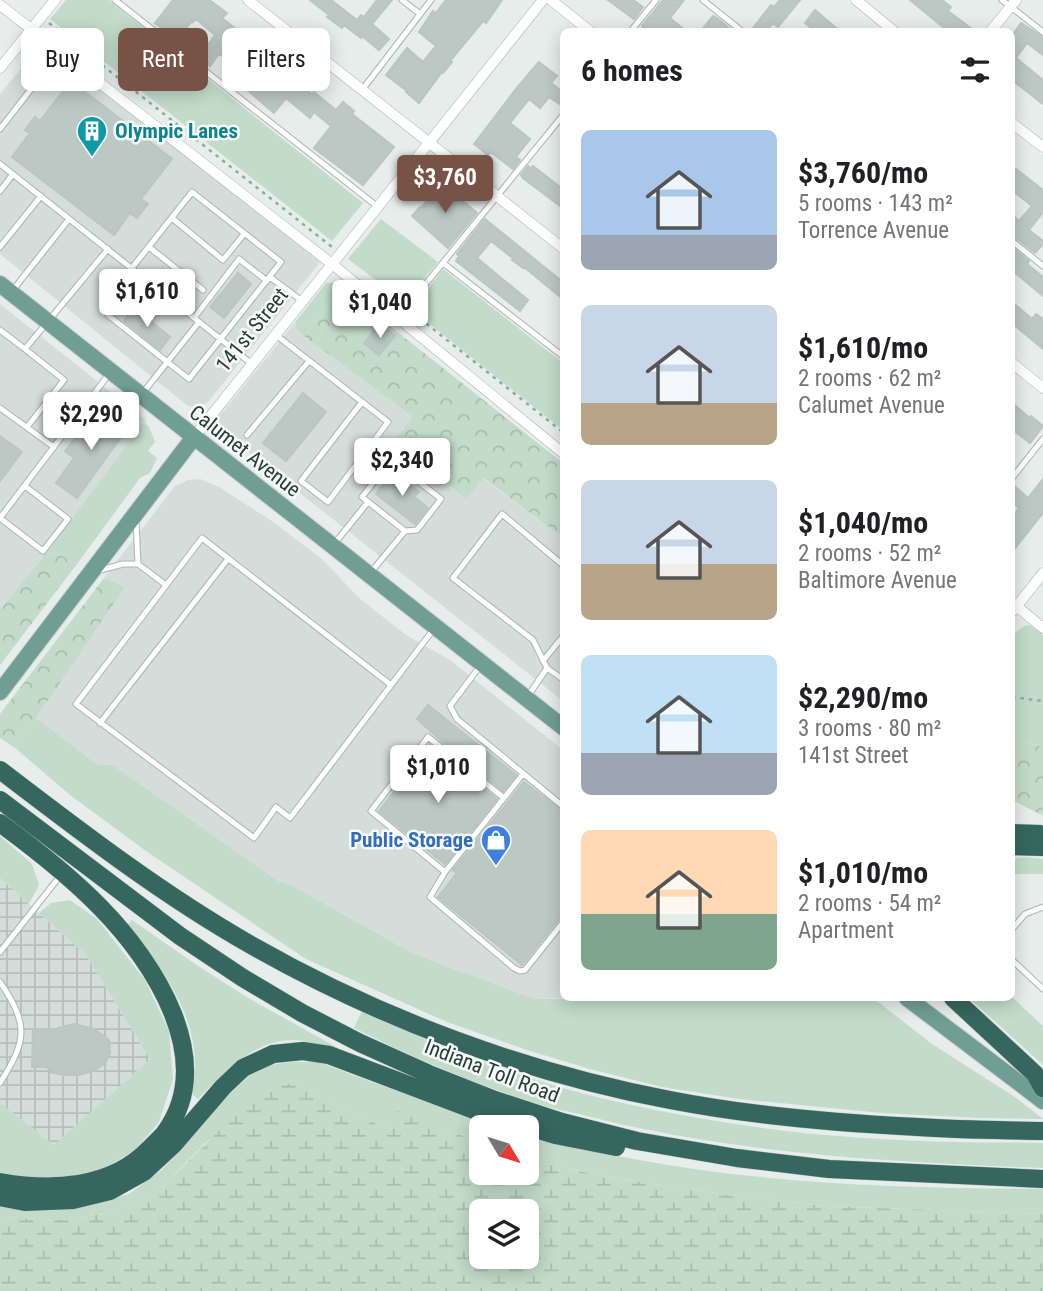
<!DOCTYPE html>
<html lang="en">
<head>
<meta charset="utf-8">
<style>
  body { margin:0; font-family:"Roboto Condensed",sans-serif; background:#f2f2f2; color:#202124; height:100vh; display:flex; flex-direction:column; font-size:26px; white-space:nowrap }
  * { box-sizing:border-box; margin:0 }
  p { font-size:23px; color:#757577 }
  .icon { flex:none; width:38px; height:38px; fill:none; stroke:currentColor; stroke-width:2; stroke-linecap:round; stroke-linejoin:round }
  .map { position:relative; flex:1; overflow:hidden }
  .sheet { position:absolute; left:560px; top:28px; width:455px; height:973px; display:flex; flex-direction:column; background:#fff; border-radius:10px; box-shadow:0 4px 18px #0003 }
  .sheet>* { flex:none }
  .hud { position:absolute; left:21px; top:28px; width:434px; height:63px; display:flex; gap:14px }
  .needle { width:46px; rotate:128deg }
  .controls { position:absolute; left:469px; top:1115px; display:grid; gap:14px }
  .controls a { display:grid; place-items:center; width:70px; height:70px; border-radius:10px; background:#fff; box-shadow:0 4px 18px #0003; font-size:35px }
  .price { position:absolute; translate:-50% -60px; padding:0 16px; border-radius:7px; background:#fff; color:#222; font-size:23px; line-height:46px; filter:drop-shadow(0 2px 4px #0008) }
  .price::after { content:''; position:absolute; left:50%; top:42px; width:21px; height:16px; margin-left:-10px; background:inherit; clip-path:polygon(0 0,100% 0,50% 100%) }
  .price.selected { background:#785245; color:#fff }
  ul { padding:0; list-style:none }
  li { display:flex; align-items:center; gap:21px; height:175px; padding:0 21px }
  li span { display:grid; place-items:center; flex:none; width:196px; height:140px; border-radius:10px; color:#555 }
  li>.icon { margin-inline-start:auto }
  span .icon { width:84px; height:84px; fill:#fffc; stroke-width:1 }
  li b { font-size:30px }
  h2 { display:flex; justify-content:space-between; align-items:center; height:84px; padding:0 21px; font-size:30px }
  .tag { padding:0 24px; border-radius:10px; background:#fff; box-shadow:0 4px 18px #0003; font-size:24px; line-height:63px }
  .tag.selected { background:#785245; color:#fff }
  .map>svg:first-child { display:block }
  .built { fill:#d4ddd9 }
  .industrial { fill:url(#industrial-grid) }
  .grass { fill:#c2dcc9 }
  .forest { fill:url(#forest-crowns) }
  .wetland { fill:url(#wetland-marsh); fill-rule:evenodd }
  .building { fill:#bcc8c3; stroke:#b9c6c1; stroke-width:2 }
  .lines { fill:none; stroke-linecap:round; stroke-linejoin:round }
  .lane-casing { stroke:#a9b5b1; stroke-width:7 }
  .street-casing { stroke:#a9b5b1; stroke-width:11 }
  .primary-casing { stroke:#c3c9c7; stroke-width:18 }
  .highway-casing { stroke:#c3c9c7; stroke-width:19 }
  .path { stroke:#8aada3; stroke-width:2.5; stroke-dasharray:3.5 5; stroke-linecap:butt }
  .lane { stroke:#fff; stroke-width:5 }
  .street { stroke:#fff; stroke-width:10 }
  .primary { stroke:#709e93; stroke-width:16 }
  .highway { stroke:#36675e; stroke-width:18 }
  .labels { text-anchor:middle; stroke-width:5; stroke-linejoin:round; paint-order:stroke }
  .culture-label { font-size:21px; font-weight:bold; fill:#0d838f; stroke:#f6faf8; text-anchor:start }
  .street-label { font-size:21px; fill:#273e38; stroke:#f6faf8 }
  .shop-label { font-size:21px; font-weight:bold; fill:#366cbe; stroke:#f6faf8; text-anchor:end }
</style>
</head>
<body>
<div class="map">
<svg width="1043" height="1291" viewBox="0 0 1043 1291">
  <defs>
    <pattern id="industrial-grid" width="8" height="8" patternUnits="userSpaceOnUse" patternTransform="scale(1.75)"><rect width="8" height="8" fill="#d4ddd9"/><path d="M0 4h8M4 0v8" fill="none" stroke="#b6bfbb"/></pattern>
    <pattern id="forest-crowns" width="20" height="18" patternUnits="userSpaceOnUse" patternTransform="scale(1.75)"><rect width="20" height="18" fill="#c2dcc9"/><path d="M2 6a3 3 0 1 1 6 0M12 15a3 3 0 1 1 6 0" fill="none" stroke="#a7bead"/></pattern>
    <pattern id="wetland-marsh" width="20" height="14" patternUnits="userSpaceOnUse" patternTransform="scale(1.75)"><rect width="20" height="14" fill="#c2dcc9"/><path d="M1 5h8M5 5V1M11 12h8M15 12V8" fill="none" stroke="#a7bead"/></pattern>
  </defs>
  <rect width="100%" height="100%" fill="#e6edea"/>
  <!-- built -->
  <path class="built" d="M41 45 321 261 208 402 199 407 188 406 0 254V94Z
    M0 304 146 420 46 553 0 610Z
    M296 321 295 328 304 336 414 417 394 443 466 497 483 478 563 538V701L224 433 218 418Z
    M200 479 219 487 272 521 323 560 359 598 406 635 450 660 563 750 564 998H569L535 999 414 954 291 885 278 881 113 765H98L36 718 124 587 104 578 175 486 188 480Z"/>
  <!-- industrial -->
  <path class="industrial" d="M0 878 86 955 150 1059 54 1145 0 1103Z"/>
  <!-- grass -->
  <path class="grass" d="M66 0H109L363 203 332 241 50 19Z
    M381 219 438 262 405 302 348 259Z
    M443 269 563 363V430L412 310Z
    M326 283H333L342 288 304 336 295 328 296 321Z
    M144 422 149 427 155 442 148 451 157 458 150 473 140 478 77 564 59 554 46 553Z
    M1026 625 1031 626 1043 635V747L1023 741 1012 744V638L1017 631Z
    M36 718 98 765H113L278 881 291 885 414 954 535 999 873 998 932 1044 1015 1097 1043 1119 980 1118 882 1113 739 1099 662 1087 590 1069 527 1050 447 1022 306 959 146 851 70 795 14 747Z
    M0 836 32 864 39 885 29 904 0 878Z
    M1025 857 1043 859V874H1015L1012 875V859Z
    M70 900 97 919 145 980 169 1031 173 1079 159 1122 134 1151 101 1170 60 1179 17 1177 0 1174V1103L54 1145 150 1059 86 955 39 913 51 903Z
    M132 920 198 966 250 999 338 1048 335 1052C325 1048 315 1043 304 1041 261 1033 225 1071 198 1099L191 1093C193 1086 195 1079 195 1072 198 1016 162 966 127 926Z
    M1012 997 1043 1026V1065L969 998Z
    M362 1011C410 1033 459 1055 509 1071 572 1093 639 1108 705 1119 788 1134 874 1140 958 1142 986 1143 1015 1142 1043 1143V1168C891 1162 739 1154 591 1117 572 1112 553 1109 535 1103 472 1083 412 1057 354 1028Z
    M292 1062H318L374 1083 502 1127H481V1143L397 1112 384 1128 294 1083 206 1142 163 1186 115 1212 61 1220 0 1217V1204L42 1210 86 1206 129 1194 162 1170 228 1096 249 1076 270 1065Z
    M527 1134C695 1182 869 1188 1043 1189V1214L824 1206 729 1195 606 1177 527 1159Z"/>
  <!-- forest -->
  <path class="forest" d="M342 288 563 463V538L484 478 466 498 393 442 413 417 304 336Z
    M46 553 59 554 77 564 0 665V610Z
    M104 578 125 587 36 718 14 747 0 738V714Z
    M1023 741 1043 747V816L1012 800V744Z"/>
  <!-- wetland -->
  <path class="wetland" d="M295 1083 384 1128 397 1111 481 1143V1172H527V1159L606 1177 729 1195 824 1206 1043 1214V1291H0V1217L61 1220 115 1212 163 1186 262 1088ZM481 1211H527V1256H481Z"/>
  <!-- building -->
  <path class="building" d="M173 0H209L216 5 227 13 222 18 276 61 274 63 312 94 314 92 336 110 343 102 354 111 352 114 394 147 363 185 314 148 331 126 314 112 310 118 286 98 274 113 245 88 258 72 230 50 224 57 219 54 210 66 199 57 215 35 196 19 193 22 192 21 177 39 155 23Z
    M310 0H331L357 20 361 15 364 17 377 0H392L372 24 389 39 379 50 362 36 361 38 344 25 342 28 327 17 329 15Z
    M446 0H502L486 23 483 21 450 61 452 62 443 73 442 72 419 103 406 92 407 91 386 75 407 48 423 62 436 46 419 32 433 11 436 13Z
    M608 0H633L643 7 634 19Z
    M663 0H684L670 18 687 32H640L643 27 642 26Z
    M780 0H800L778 27 773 23 766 32H750L771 5 774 7Z
    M910 0H942L951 7 948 11 976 32H949Z
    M815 10 841 32H816L805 23Z
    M713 16 717 18 734 32H700Z
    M1021 23 1043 37V55L1027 43 1016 58 1043 80V104L1012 80V36Z
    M539 62 557 76 551 83 564 93V107L549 97 540 108 529 99 510 123 530 139 516 157 520 160 513 169 491 152 488 155 474 144 516 89Z
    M71 81 172 159 141 199 148 204 137 218 130 213 114 235 12 157 30 133 25 130 35 117 40 121Z
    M528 166 531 168 533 166 564 190V209L523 178 521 175Z
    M1012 166 1043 190V212L1029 230 1043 241V244L1035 253 1015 237 1012 236V215L1019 221 1032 206 1012 190Z
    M445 180 455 188 452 192 477 213 448 248 412 216 420 207 421 208Z
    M485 219 564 283V300L524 267 523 268 512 260 514 259 491 241 477 258 528 300 520 311 456 261 459 256 457 254Z
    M1012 247 1029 261 1027 264 1043 277V296L1012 270Z
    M238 273 251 284 224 318 210 307Z
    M1012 302 1032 319 1036 314 1043 319V349L1012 323Z
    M134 308 170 337 160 350 124 321Z
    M380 324 395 336 379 355 364 343Z
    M303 393 326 412 286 461 263 443Z
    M1012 403 1030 418 1031 416 1043 426 1030 443 1012 429Z
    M105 408 129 426 77 498 56 483 74 458 65 451 80 432 85 435Z
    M0 436 22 452 0 481Z
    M393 472 419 492 414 497 428 508 415 524 376 494Z
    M1043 479V513L1012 552V518L1019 508 1012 502V484L1028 498Z
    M428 705 516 775 503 791 437 737 417 719Z
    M430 745 497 799 445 864 379 811Z
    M524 782 564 812V913L522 965 438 897 457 873 453 870Z
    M74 1024 94 1029 109 1040 110 1053 105 1063 93 1071 78 1075H64L51 1072 47 1067H32L33 1029 56 1030 58 1028Z"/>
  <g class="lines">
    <!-- lane casing -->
    <g class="lane-casing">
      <path id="lane" d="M115 0 378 207
        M402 0 420 14
        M703 0 743 32
        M1002 0 1043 32
        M630 32 656 0
        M362 90 431 0
        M0 129 60 52
        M0 164 252 364
        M0 191 13 174
        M192 192 281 262 189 379 108 315 105 302Z
        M172 218 223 260 244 234
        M1012 241 1043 266
        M0 247 41 196
        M149 247 203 290
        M443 263 564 357
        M270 277 302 301
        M13 290 69 219
        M194 318 239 259 267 281
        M398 318 564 114
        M0 330 25 349 108 249
        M276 335 388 422 328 502 301 481 362 402
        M25 349 64 380 27 427
        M142 394 199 322
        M0 408 54 447
        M247 435 309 361
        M1012 478 1043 439
        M0 518 109 374
        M0 518 43 551 68 519 25 486
        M136 521 138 564
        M335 543 368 502
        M564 566 502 514 453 578 533 640 547 668 564 680
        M97 571 123 564H138L166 585
        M371 572 405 531 417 530 441 499 391 460 362 497 405 531
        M543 661 564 635
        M480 666 450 706 457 719 564 807
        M391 685 202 538 76 704 254 838 276 807 290 818 433 630
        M528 696 547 668
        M100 723 228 559
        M523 774 504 798 428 737 371 811 445 872 430 897 514 968 520 971 525 970 564 921
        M445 872 504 798
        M1012 929 1025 914 1043 907
        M0 952 60 876
        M1012 960 1043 989
        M0 982C29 1025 27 1040 0 1083"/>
    </g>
    <!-- street casing -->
    <g class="street-casing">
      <path id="street" d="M248 0 564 249
        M551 0 591 32
        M856 0 895 32
        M0 5 332 264 564 454
        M990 32 1016 0
        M0 68 55 0
        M1012 123 1043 147
        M1012 363 1043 388
        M194 437 543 0
        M1014 604 1043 628
        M1012 612 1043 573"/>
    </g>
    <!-- primary casing -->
    <g class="primary-casing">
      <path id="primary" d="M0 284 564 728
        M0 692 194 437
        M907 998 1043 1101"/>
    </g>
    <!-- highway casing -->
    <g class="highway-casing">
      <path id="highway" d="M0 770C81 832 163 895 251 945 379 1018 525 1073 670 1100 752 1116 835 1123 918 1127 960 1130 1001 1130 1043 1131
        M0 800 180 936 243 978 302 1013 360 1043 429 1074 495 1100 562 1122 637 1141 737 1158 829 1169 1043 1179
        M0 823C34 848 72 878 101 908 154 962 219 1061 164 1134 159 1139 154 1144 149 1149 111 1189 50 1191 0 1182
        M1012 833 1040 834
        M1012 846 1043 847
        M953 998 1035 1074 1043 1088
        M0 1197 25 1202 73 1200 110 1191 144 1172 173 1145 223 1087 243 1068 273 1054 303 1051 329 1055 477 1111 555 1135 616 1147"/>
    </g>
    <!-- path -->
    <path class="path" d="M49 23 332 247
      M374 283 399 303
      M413 313 564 433
      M1012 697 1043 701"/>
    <!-- lane -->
    <use href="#lane" class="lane"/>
    <!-- street -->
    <use href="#street" class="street"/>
    <!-- primary -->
    <use href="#primary" class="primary"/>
    <!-- highway -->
    <use href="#highway" class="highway"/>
  </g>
  <!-- icons -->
  <defs>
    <g id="building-pin" transform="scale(1.575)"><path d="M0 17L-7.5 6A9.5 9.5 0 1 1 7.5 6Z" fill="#0f9aa8" stroke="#f6faf8"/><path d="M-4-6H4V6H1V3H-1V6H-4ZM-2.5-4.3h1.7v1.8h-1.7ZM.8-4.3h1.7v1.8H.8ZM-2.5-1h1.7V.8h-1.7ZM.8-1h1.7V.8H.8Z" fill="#fff"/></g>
    <g id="shop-pin" transform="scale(1.575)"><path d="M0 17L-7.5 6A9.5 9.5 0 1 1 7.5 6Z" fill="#3f7fe0" stroke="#f6faf8"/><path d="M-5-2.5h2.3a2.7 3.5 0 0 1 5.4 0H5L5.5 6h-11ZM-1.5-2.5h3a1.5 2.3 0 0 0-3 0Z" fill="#fff"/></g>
  </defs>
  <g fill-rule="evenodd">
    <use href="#building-pin" x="92" y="131"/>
    <use href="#shop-pin" x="496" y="840"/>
  </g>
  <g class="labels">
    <!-- culture labels -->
    <g class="culture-label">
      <text x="115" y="138">Olympic Lanes</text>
    </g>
    <!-- street labels -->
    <g class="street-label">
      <text transform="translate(252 330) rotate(-51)" y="7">141st Street</text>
      <text transform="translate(245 451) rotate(38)" y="7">Calumet Avenue</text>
      <text transform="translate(492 1071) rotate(21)" y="7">Indiana Toll Road</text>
    </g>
    <!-- shop labels -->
    <g class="shop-label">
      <text x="473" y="847">Public Storage</text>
    </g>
  </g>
</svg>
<div class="controls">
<a><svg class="needle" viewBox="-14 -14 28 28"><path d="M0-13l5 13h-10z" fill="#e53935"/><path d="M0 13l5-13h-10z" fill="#757577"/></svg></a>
<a><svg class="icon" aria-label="layers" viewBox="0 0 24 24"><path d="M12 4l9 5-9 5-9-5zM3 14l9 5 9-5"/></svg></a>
</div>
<b class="price selected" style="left:445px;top:215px">$3,760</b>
<b class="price" style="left:147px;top:329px">$1,610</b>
<b class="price" style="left:380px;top:340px">$1,040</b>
<b class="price" style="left:91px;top:452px">$2,290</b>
<b class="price" style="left:402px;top:498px">$2,340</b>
<b class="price" style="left:438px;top:805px">$1,010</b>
<div class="hud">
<a class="tag">Buy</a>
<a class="tag selected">Rent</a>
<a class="tag">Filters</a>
</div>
<section class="sheet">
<h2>6 homes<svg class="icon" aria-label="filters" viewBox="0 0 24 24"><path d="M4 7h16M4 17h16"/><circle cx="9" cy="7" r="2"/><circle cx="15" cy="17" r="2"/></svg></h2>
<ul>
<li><span style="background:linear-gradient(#a9c7e8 75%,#9aa5b1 0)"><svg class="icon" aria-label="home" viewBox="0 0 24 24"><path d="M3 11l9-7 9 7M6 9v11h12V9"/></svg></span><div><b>$3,760/mo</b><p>5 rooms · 143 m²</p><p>Torrence Avenue</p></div></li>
<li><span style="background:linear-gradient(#c9d6e8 70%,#b9a48a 0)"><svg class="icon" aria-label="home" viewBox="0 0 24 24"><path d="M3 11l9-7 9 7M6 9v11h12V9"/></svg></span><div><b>$1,610/mo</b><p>2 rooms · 62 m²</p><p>Calumet Avenue</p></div></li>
<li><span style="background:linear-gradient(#c9d6e8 60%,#b9a48a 0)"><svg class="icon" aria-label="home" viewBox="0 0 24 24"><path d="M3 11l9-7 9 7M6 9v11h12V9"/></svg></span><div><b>$1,040/mo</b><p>2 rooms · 52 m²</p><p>Baltimore Avenue</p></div></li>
<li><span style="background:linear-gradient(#bfe0f5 70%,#9aa5b1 0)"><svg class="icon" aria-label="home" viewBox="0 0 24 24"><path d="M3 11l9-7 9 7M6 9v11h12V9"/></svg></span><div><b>$2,290/mo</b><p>3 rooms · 80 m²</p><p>141st Street</p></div></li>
<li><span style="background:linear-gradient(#ffd9b3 60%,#7fa58c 0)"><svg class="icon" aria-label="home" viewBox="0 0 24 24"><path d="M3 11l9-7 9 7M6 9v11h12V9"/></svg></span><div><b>$1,010/mo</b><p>2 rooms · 54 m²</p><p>Apartment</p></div></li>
</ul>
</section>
</div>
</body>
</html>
